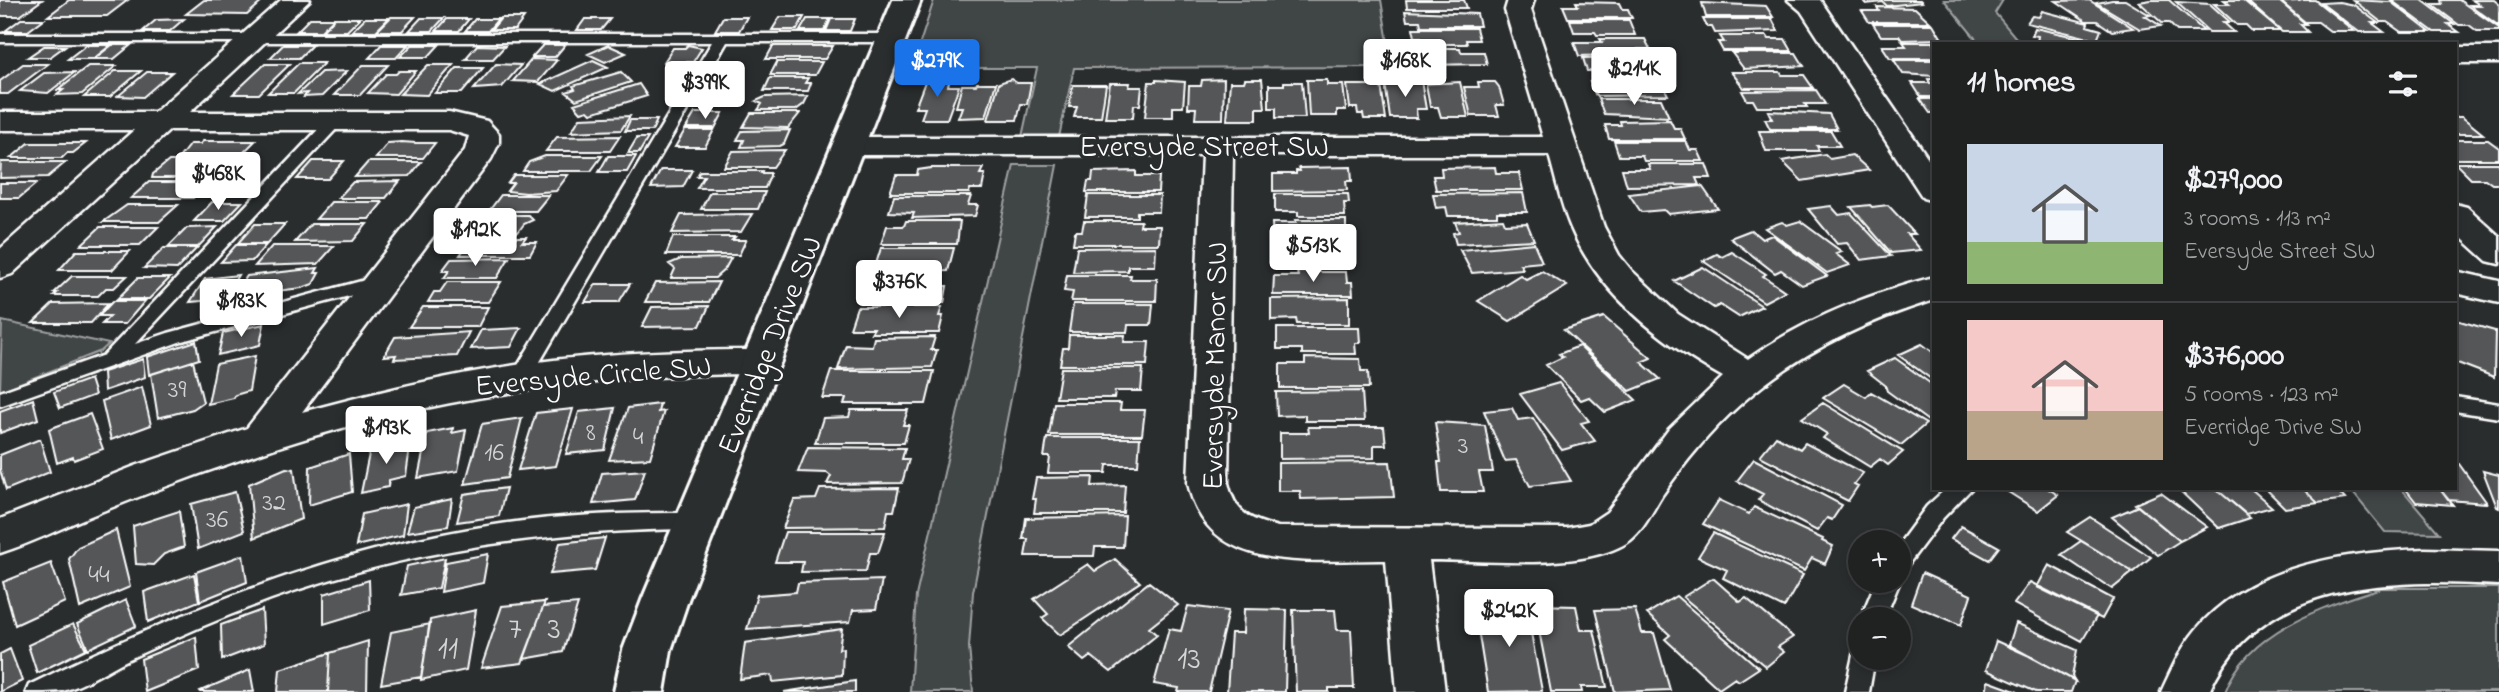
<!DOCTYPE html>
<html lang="en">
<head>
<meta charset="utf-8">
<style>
  body { margin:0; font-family:"Indie Flower",sans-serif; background:#2d2f2f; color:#f1f3f6; height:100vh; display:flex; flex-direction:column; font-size:26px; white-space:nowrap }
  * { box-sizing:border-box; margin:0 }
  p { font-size:23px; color:#a2a4a5 }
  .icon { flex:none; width:38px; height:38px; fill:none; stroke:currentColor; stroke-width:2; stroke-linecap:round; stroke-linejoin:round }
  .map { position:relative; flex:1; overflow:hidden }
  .panel { position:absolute; left:1932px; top:42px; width:525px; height:448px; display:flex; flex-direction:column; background:#202222; border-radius:0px; box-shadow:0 4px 10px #0003,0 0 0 2px #3d3f40 }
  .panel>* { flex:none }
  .controls { position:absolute; left:1848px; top:530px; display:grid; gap:14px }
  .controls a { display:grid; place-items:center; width:63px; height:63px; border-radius:50%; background:#202222; box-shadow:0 4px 10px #0003,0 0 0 2px #3d3f40; font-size:35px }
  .price { position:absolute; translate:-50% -60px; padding:0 16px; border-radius:7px; background:#fff; color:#222; font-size:23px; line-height:46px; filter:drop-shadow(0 2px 4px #0008) }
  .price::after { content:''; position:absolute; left:50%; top:42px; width:21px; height:16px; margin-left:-10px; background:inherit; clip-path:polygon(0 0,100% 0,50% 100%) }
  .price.current { background:#1a73e8; color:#fff }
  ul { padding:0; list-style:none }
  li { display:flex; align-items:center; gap:21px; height:175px; padding:0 35px }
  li+li { border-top:2px solid #3d3f40 }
  li span { display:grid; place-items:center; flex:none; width:196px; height:140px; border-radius:0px; color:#555 }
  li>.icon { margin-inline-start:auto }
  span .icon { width:84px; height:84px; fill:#fffc; stroke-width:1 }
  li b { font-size:30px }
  h2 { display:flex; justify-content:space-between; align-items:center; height:84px; padding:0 35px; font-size:30px }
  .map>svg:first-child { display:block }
  .green { fill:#414445; stroke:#a0a2a2; stroke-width:2 }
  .building { fill:#555758; stroke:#fff; stroke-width:2 }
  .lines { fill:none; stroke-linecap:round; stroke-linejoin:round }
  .service-casing { stroke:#fff; stroke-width:5 }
  .minor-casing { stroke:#fff; stroke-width:5 }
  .tertiary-casing { stroke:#fff; stroke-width:6 }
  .service { fill:#2a2d2e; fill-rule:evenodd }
  .minor { fill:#2a2d2e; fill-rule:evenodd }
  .tertiary { fill:#2a2d2e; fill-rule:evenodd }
  .labels { text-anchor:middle; stroke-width:7; stroke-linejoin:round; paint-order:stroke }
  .number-label { font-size:26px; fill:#d4d5d5 }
  .street-label { font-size:30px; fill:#fff; stroke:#2a2d2e }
  .near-number-label { font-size:32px; fill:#d4d5d5 }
</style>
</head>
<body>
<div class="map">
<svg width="2499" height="692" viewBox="0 0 2499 692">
  <rect width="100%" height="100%" fill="#2a2d2e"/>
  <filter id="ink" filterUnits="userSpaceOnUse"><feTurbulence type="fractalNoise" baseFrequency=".0143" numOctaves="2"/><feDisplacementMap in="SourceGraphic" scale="14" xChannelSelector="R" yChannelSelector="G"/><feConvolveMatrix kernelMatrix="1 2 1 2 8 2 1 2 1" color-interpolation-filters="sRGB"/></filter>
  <g filter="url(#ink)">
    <!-- green -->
    <path class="green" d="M934 0H1381L1392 67 1074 68 1059 137H1022L1037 68H912Z
      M1944 0H2003L1995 13 2021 44H1980Z
      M1014 165H1057L973 592 969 647 973 692H910L916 596Z
      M2 321 109 344 101 351 0 391Z
      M2349 488H2401L2439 533 2385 532Z
      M2381 588H2499V692H2225C2248 630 2325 606 2381 588Z"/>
    <!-- building -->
    <path class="building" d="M0 0H42L20 16H0Z
      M69 0H128L107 16H48Z
      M204 0H264L247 15 186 14Z
      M1406 0H1464L1467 8H1407Z
      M1862 0H1920L1922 2 1887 6 1883 2 1866 4Z
      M2089 0 2133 28 2112 31 2097 21H2086L2056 1Z
      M2112 0H2125L2150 15 2145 16 2161 26 2140 29 2097 3Z
      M2151 0H2169L2204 31H2177L2169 23H2162L2139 2Z
      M2224 0H2243L2280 31H2252L2246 25H2237L2214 4H2229Z
      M2296 0H2315L2354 31H2330L2318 22H2305L2281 2 2298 1Z
      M2353 0 2391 2 2430 32H2401L2387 22H2381Z
      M2391 0H2422L2454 24H2448L2459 32H2434Z
      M2441 0H2459L2499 28V31H2477L2469 25H2459L2431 4H2442Z
      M2472 0H2494L2499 4V26L2470 5H2480Z
      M1576 2 1619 3 1622 9H1628L1632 18H1568L1563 6H1578Z
      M2176 2 2210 4 2230 22H2223L2234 32H2209Z
      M2248 2H2280L2306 24H2300L2308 32H2282Z
      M2339 2 2354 5 2378 23H2372L2384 32H2359L2321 3Z
      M1702 3 1766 6 1773 17H1706Z
      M1877 7 1915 8 1930 22H1869L1862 11H1879Z
      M1405 11 1477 14 1480 26H1421L1420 21H1407Z
      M2042 11 2088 23 2087 26 2101 30 2097 40 2027 23 2032 16 2039 17Z
      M391 17H415L402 31H377Z
      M723 17H747L739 31H715Z
      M780 17H804L797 30H772Z
      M310 18H334L321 31H297Z
      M335 18H360L347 31H322Z
      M365 18H389L376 31H352Z
      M421 18H444L432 31H409Z
      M501 18H524L515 30H491Z
      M21 19H44L28 31H5Z
      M184 19 170 31H143L156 20Z
      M447 19H469L459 31H436Z
      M475 19H498L488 31H465Z
      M585 19H610L601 30H577Z
      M807 19H830L824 31H800Z
      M831 19H855L850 31H826Z
      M1703 19H1772L1778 31 1715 33 1712 27H1707Z
      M1570 20H1629L1635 35H1597L1595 32H1574Z
      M1873 24H1933L1942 39 1902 40 1899 36H1881Z
      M1413 28H1476L1479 40H1466L1467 44H1422L1421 37H1415Z
      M2035 28 2106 44H2041L2037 43 2038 36 2032 35Z
      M1720 36H1767L1769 39H1785L1792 51H1723L1718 42H1724Z
      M1600 39H1645L1650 49H1638L1640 54 1579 56 1574 42H1602Z
      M1903 42H1953L1955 44H1934V58H1890L1882 46H1906Z
      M86 45H111L93 59H68Z
      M112 45H131L114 59H94Z
      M283 45H312L299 58H270Z
      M381 45H408L396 58H369Z
      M412 45H439L428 57H400Z
      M477 45 505 46 493 59H465Z
      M543 45H565L555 57H532Z
      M608 45 626 53 605 62 588 54Z
      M688 45 702 48 693 62H664L673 48H685Z
      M44 46H65L50 57H28Z
      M773 46H833L825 59H766Z
      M1423 48H1460L1461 52H1484L1487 64 1422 65Z
      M1732 53H1796L1804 66 1744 69Z
      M1661 57 1667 70H1650L1652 75H1609L1608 71H1587L1583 58Z
      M532 59 557 60 538 82 513 81Z
      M593 60 608 67 555 91 540 84Z
      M1894 60H1934V76L1903 74Z
      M777 62H822L815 75H770Z
      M299 63H324L294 93H268Z
      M23 64H48L8 94H0V81Z
      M265 64H290L259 94H233Z
      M496 64 521 65 502 87 474 89Z
      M363 65H388L360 95H334Z
      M428 65H453L427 95 400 94Z
      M88 66H116L82 94 57 95 63 90H57Z
      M457 68H483L462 93H435Z
      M115 71H141L110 97H84Z
      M347 71 322 96 304 97 307 93 298 94 321 72Z
      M399 71H416L396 94 368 93 386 74H396Z
      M75 72 48 93 20 91 44 73Z
      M147 72H172L143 97 118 96Z
      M621 72 631 82 576 100 566 92 575 89 573 86Z
      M1731 72H1780L1782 75H1804L1813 88H1744Z
      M770 78H808L805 83H811L808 91H764Z
      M1605 78H1654L1657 85H1663L1668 95 1596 96 1590 82H1607Z
      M926 79H950L948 86H959L947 119H921L925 108H915Z
      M1011 79 1017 83H1031L1027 104H1021L1017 120H988L999 83Z
      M1224 79 1223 119H1195L1196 108H1188L1189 86H1201L1202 80Z
      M1245 79H1262L1265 108H1257V120H1227L1230 82H1244Z
      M1928 79H1934V97H1921L1912 83H1930Z
      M1156 80 1185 82 1183 107H1173V117H1145L1149 82H1156Z
      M1307 80H1327V85H1343L1346 110H1337V116H1309Z
      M1399 80H1421L1426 109H1416L1417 118H1390L1385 83H1400Z
      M1284 82H1302L1305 118H1276V108H1269V85H1284Z
      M1460 82 1468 117H1441L1438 107H1430L1426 84Z
      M1478 82H1495L1499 87 1504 105H1496L1499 116H1471L1464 87H1479Z
      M977 83H996L986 117 958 118 962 107H956L962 85H976Z
      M1110 83H1130L1129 87H1142L1140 105H1134L1133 118H1105Z
      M639 84 647 96 591 113 588 110 581 112 574 104Z
      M1073 85H1106L1101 117H1074L1077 107H1069Z
      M1347 85H1381L1386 119H1364L1363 114H1358L1357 108H1350Z
      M1816 90 1825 104H1805L1807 107H1757L1753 100H1747L1742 91Z
      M808 96 804 104 796 110H758L762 104 756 101 765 97Z
      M1598 99H1661L1669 117 1604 114Z
      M1920 99H1934V113H1930Z
      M1768 111 1829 114 1837 129H1770L1765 119H1772Z
      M695 113H723L715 128H686Z
      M751 113H800L788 128 743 127Z
      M630 116 621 130 571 132 580 118Z
      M2455 117H2462L2483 134H2455Z
      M630 120H657L652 131H625Z
      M1670 120 1674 128H1680L1685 139H1609L1605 125H1621L1620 121Z
      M685 130H714L705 147H675Z
      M790 130 784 144 780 146 741 147 744 140H737L742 131Z
      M1759 131H1831L1840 146H1817L1819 151H1766Z
      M620 136 610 151H546L557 137Z
      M637 138H648L639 153H628Z
      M2455 140H2488L2499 148V159H2455Z
      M203 141H255L238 158H179L190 144H200Z
      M1614 141H1686L1690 150H1698L1703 161H1644L1642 156H1619Z
      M402 142 416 143H435L423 158H376L388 143Z
      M29 143H86L73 153H67L62 158H11Z
      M785 150 773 167H724L733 151Z
      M1825 154 1830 159 1852 155 1869 170 1802 181 1782 161Z
      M545 156H602L591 171H523L529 162Z
      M608 156H636L627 172H599Z
      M169 161H234L218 178H152L153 174Z
      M313 161H344L328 179H297Z
      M66 162 48 177 0 178 1 162Z
      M368 162H421L410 176 355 177Z
      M2455 163H2499V184H2492L2485 179H2471Z
      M1648 164H1706L1711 178H1696L1699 185 1627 186 1622 169H1650Z
      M1351 167 1352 181H1346L1347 190 1273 191V174H1296V171H1300L1299 168Z
      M1495 167 1496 173H1519L1523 190H1436L1433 176H1442L1441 168Z
      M931 168H983L980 174H985L982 189H970L969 193H890L896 175H917L918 170Z
      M661 170H692L683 187 651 188Z
      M700 171H762L761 173H770V176L765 188H697L704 176H697Z
      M1136 171V176H1159L1158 192H1086L1088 181H1092L1093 172Z
      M514 175H568L556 191 526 193 507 191 513 183H508Z
      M400 181 386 198H338L353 182Z
      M149 182H207L193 198H131Z
      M0 183H37L19 198H0Z
      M1702 186 1718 209 1668 214 1664 210 1641 212 1629 194Z
      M710 192H765L758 209H701Z
      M1523 193 1527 212H1497V216H1448L1446 207 1436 208 1433 194Z
      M1275 194H1348L1349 203H1344L1345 216H1298V212H1275Z
      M501 195H549L536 211H489Z
      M1088 195H1160L1159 212H1137V217H1085Z
      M894 196H971L968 205H978L975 216 912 218 914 213 889 212Z
      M212 202H242L224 221H194Z
      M331 202H383L369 219H316Z
      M127 205H178L159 222H103Z
      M1870 205 1872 207 1888 205 1915 234H1907L1921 250 1891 253 1851 207Z
      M1831 206 1839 215 1851 213 1891 256 1861 260 1847 243 1837 244 1808 209Z
      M752 214 741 232 672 233 681 215Z
      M481 215H528L533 220 524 224 518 232 470 233Z
      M1503 219 1505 224 1527 223 1534 240 1456 244 1453 233 1459 232 1455 222Z
      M1295 220H1346V229H1351L1352 240 1273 241 1272 223H1296Z
      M906 221H960L957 244H881L887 226H904Z
      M1084 221H1141L1140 226H1160L1159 244H1073L1075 231H1082Z
      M1800 221 1842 252 1836 254 1850 265 1827 273 1765 228 1782 222 1787 225Z
      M255 224H285L267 244H237Z
      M311 224H367L353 241 295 242Z
      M100 227H158L140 245H81Z
      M217 227 198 247H168L187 228Z
      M1751 230 1762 239 1772 235 1827 276 1802 285 1781 270 1775 273 1730 238Z
      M473 237H526L522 242H537L530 255H460Z
      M673 237H735L732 240H746L739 255H666Z
      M1534 243 1542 262 1520 264 1523 269 1472 273 1460 250Z
      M1275 244H1348L1353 267 1297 268V262H1275Z
      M236 245H266L252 261 221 262Z
      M272 246H334L318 264 255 266Z
      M1156 247 1155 266H1128V271L1073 272 1077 248Z
      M164 248H197L177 269 144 268Z
      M881 248H954L948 271 893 273 895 266 875 267Z
      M76 251H130L112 270H59Z
      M1732 252 1766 274 1763 276 1785 291 1764 302 1703 261 1717 254 1722 257Z
      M509 258 497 278H444L449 271H442L451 259Z
      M731 258 725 269 715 278H671L675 269 669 264 681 259Z
      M1703 267 1762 306 1739 317 1720 305 1714 308 1674 281Z
      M318 268 315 273H319L313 284 302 288 234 296 247 276Z
      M1542 271 1567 286 1510 321 1478 301 1520 275 1526 279Z
      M1297 272H1346L1347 282H1352L1353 295H1273L1274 276H1298Z
      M238 275 224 299 190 302 205 279Z
      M1067 275H1131L1130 279H1157L1156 301H1071L1073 292 1064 291Z
      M72 276H127L114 288H106L98 296H54L57 293H54Z
      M897 277H943L940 286H947L944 303H860L869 281H896Z
      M138 278H170L149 299H117Z
      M447 282H501L488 302H428L434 292H440Z
      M719 282 709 302H645L655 283Z
      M596 284H630L619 302H585Z
      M1349 298V324H1297L1296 319 1271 320V299Z
      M113 301H145L125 324H102L110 316H99Z
      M109 303 91 323H33L53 304Z
      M1073 304H1153L1151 325H1128L1127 332H1069Z
      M709 306 700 326 642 327 652 307Z
      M423 307H488L478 327H409Z
      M857 307H942L939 316H943L939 333H871L874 328H850Z
      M1604 317 1651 358 1641 362 1660 379 1630 391 1564 330Z
      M2456 320 2495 331 2494 377 2455 362Z
      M264 324 260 345 218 355 223 333Z
      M521 328 511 347 471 349 481 330Z
      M1277 328H1359L1360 343H1355L1356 354H1302V349H1277Z
      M469 332 457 356 394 359 396 355 384 356 395 337Z
      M1069 335H1125L1124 342H1149L1147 365H1060L1063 348H1068Z
      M935 337 931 350H937L932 367 838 369 846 345 872 346 874 338Z
      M196 341 199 359 149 375 147 357Z
      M1922 344 1934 353V381L1898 355Z
      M1579 346 1636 400 1605 412 1589 397 1581 400 1546 365 1563 357 1559 354Z
      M255 356 249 391 235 395 234 398 208 404 216 364Z
      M1305 358 1360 359 1361 371H1368L1369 388H1280V364H1305Z
      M1895 358 1934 386V421L1931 423 1887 391 1885 385 1867 371Z
      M143 359 145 377 104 391 103 372Z
      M193 361 203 402 193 409 158 418 151 374Z
      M1061 368H1143L1141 391H1115L1114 398H1056Z
      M831 371H934L926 404H844L846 398H822Z
      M90 379 95 395 60 408 54 392Z
      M1559 383 1589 421 1581 423 1595 441 1562 450 1520 394Z
      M1844 384 1866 397 1871 392 1926 424 1901 445 1823 398Z
      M142 387 151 425 111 440 102 401Z
      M1362 391 1364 421H1305V415L1277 416 1276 392Z
      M33 399 38 419 0 433V411Z
      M1054 403H1121L1120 410H1145L1142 435H1049Z
      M1823 403 1903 452 1888 465 1880 459 1870 467 1823 438 1827 434 1802 418Z
      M660 404 658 412 664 411 650 458 609 460 628 408Z
      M615 408 605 450 566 454 579 412Z
      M1512 408 1518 420 1533 418 1571 481 1530 486 1516 460 1505 461 1484 411Z
      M573 409 556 466 518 470 536 413Z
      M851 410H908L903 425H909L904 443H815L823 418 849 417Z
      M90 414 103 449 74 460 73 457 57 463 49 429Z
      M522 418 507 478 465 484 482 424Z
      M1435 422 1485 425 1493 472H1479L1483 492H1441L1438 462H1441Z
      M1308 427H1384L1386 445H1374V458L1280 459V433H1309Z
      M453 428 452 433 466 430 458 471 418 478 427 433Z
      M1776 436 1800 449 1805 443 1863 473 1854 484 1858 486 1848 501 1760 456Z
      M1047 438H1140L1138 465H1107L1106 473H1048L1050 457H1044Z
      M40 439 50 472 6 490 0 470V455Z
      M411 440 406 476 389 480 388 487 361 493 370 449Z
      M808 447 905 448 902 459H909L902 483 827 484 831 476 827 473 798 472Z
      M349 454 352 492 309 505 310 467Z
      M1754 459 1842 505 1832 520 1827 518 1817 531 1758 500 1763 494 1737 481Z
      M1390 462 1394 497 1301 499 1300 491H1278V463Z
      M2455 464H2459L2487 503 2448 500 2439 488H2455Z
      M286 468 294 469 301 519 254 538 249 484Z
      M645 470 635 500 593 504 602 473Z
      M2483 471 2499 475V508L2497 507Z
      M1093 477 1092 486 1125 485 1123 513H1034L1036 499H1032L1036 478Z
      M506 488 499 516 457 522 464 494Z
      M899 488 894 511H888L885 527 783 528 794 500 816 499 820 489Z
      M2002 488H2047L2058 495 2038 511Z
      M2177 488H2215L2250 518 2219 528Z
      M2215 488H2250L2272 507 2246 514Z
      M2265 488H2302L2318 503 2285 508Z
      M2302 488H2335L2345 499 2318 503Z
      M2405 488H2439L2453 505 2416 502Z
      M235 492 244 531 198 549 191 504Z
      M2161 493 2207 527 2180 541 2135 504Z
      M452 499 448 526 407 532 414 507Z
      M1719 500 1749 514 1754 507 1823 539 1822 541 1833 546 1825 564 1812 558 1804 571 1703 524Z
      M407 504 403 535 356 546 362 514Z
      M2138 506 2180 541 2158 555 2112 517Z
      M179 511 184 547 164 554 153 565 136 564 133 526Z
      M1125 516 1123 547H1095L1094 556H1025L1028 539H1023L1026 518Z
      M2090 517 2151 557 2133 572 2067 532Z
      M1961 526 1999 547 1989 560 1951 539Z
      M116 530 130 587 80 608 69 559 78 547Z
      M785 532H885L878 553H870L866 571 801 572 803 562H775Z
      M1713 533 1803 575 1784 608 1723 578 1727 570 1698 557Z
      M605 538 595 570 550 574 560 543Z
      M2081 541 2133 572 2112 589 2061 555Z
      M488 554 483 583 441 592 446 562Z
      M243 555 247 582 200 601 196 572Z
      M445 558 439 588 401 595 407 566Z
      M1115 559 1140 582 1060 635 1042 618 1048 614 1034 599 1088 564 1095 571Z
      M51 563 65 602 15 625 3 582Z
      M2049 565 2113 599 2102 619 2037 587Z
      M1922 573 1971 595 1961 625 1911 604Z
      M194 574 199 601 148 622 144 592Z
      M1713 578 1740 602 1746 598 1793 637 1778 647 1784 652 1766 667 1683 597Z
      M369 580 370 610 324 624V594Z
      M882 580 876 609 853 610 850 622 747 629 757 595 796 592 798 583Z
      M1149 582 1178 605 1149 628 1157 635 1111 672 1091 656 1084 661 1068 647Z
      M2030 582 2097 616 2082 641 2014 604Z
      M1676 596 1759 668 1739 681 1735 678 1719 689 1665 639 1670 635 1647 614Z
      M126 600 136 626 88 649 77 624Z
      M1525 601 1542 691 1488 692 1478 629H1489L1484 602Z
      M545 602 522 663 481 668 502 606Z
      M578 604 563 652 524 659 543 607Z
      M1534 605 1576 606 1581 630H1594L1607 687H1581L1582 692H1551Z
      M1188 606 1228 611 1209 692H1178L1179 688 1154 684 1169 629 1181 631Z
      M1244 609 1287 610 1285 692H1227L1231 633H1243Z
      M1635 609 1642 633H1654L1670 690 1615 692 1595 610Z
      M262 610 264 644 222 660 221 625Z
      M476 610 466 670 421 680 430 620Z
      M1293 610H1335L1337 630H1351L1354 688H1329V692H1296Z
      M2016 623 2077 650 2072 676 2075 681 2009 645Z
      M73 624 86 649 37 673 28 645Z
      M430 624 421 677 381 684 391 632Z
      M842 629 839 649 843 648 842 675 773 682 772 675 740 679 745 643Z
      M196 637 199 670 145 692 141 659Z
      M368 641 367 692H328L330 653Z
      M1996 641 2034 658 2075 681 2071 692H2036L1986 670Z
      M10 649 22 681 0 692V654Z
      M330 653 328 692H278L280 669Z
      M250 670 254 692H201L200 691Z
      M855 681V692H784Z
      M1988 681 2018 692H1986Z"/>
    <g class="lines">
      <!-- service casing -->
      <g class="service-casing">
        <path id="service" d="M0 34H891L898 38 891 42H727L531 377 528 382H514L511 377 712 42H0Z
          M335 116 343 121 341 124 135 344 168 333 380 276 386 278 389 282 386 286 182 341 0 406V392L104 355 329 118Z
          M2455 397 2499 404V418L2455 411Z
          M1947 488H1972L1943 518 1907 566 1899 569V544L1927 506Z
          M698 513 706 515 709 521 706 527 698 529C551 530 410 549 271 599 223 617 176 637 129 659 108 669 85 685 63 691 52 692 37 692 26 692L29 685C180 611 335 548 501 524 566 514 632 513 698 513Z
          M1899 580 1900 581 1884 620H1860L1876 581Z
          M1860 649V658H1875L1869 692H1845L1854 651Z"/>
      </g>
      <!-- minor casing -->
      <g class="minor-casing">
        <path id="minor" d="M281 0H310L190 112H449L487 121 499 134V143L491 159 302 412C380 391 458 372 538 362 612 352 687 350 762 350L775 353 781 362 775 371 762 374C582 374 407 401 237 461 187 478 137 497 88 517 59 529 30 544 0 553V519L135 466 247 428 465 150 469 136 449 130H170L12 274 0 278V249L134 130H0V112H155Z
          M1508 0H1534L1531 10 1604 227 1619 255 1632 271 1678 314 1748 359C1803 320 1868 294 1934 277V300C1843 328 1759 374 1698 448 1685 463 1674 478 1663 494 1650 514 1642 537 1619 547 1571 570 1484 560 1429 560L1445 692H1397L1386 560C1313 559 1207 577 1188 483L1202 155H848L837 152 833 146 837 140 848 137H1543L1505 10ZM1233 155H1549C1556 179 1561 205 1571 228 1599 294 1662 343 1723 377L1669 429 1607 512 1589 524 1567 528 1278 527C1249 520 1235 513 1228 483Z
          M1788 0H1820L1934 167V201L1923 198 1801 11Z
          M2455 47H2499V63H2455Z
          M2455 204 2467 207 2499 236V264L2487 261 2455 232Z
          M2455 271 2499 281V303L2455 293Z
          M2425 549 2499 551V585C2393 579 2258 578 2209 692H2161C2171 671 2180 649 2195 631 2248 565 2346 552 2425 549Z"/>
      </g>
      <!-- tertiary casing -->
      <g class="tertiary-casing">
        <path id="tertiary" d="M893 0H921L688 600 671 650 664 692H614L623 650 642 600Z"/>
      </g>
      <!-- service -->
      <use href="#service" class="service"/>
      <!-- minor -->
      <use href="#minor" class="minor"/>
      <!-- tertiary -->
      <use href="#tertiary" class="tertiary"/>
    </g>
  </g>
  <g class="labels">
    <!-- number labels -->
    <g class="number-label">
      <text x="177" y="397">39</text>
      <text x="591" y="440">8</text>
      <text x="638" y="444">4</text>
      <text x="1463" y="453">3</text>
      <text x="494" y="460">16</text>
      <text x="274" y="510">32</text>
      <text x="217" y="527">36</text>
      <text x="99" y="582">44</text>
    </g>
    <!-- street labels -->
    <g class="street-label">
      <text x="1204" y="156">Eversyde Street SW</text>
      <text transform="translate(769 345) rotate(-68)" y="10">Everridge Drive SW</text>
      <text transform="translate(1214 366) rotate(-89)" y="10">Eversyde Manor SW</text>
      <text transform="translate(593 375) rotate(-5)" y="10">Eversyde Circle SW</text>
    </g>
    <!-- near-number labels -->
    <g class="near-number-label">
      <text x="515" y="638">7</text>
      <text x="554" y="638">3</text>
      <text x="448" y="658">11</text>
      <text x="1189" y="668">13</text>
    </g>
  </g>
</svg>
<div class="controls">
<a>+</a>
<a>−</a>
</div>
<b class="price current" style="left:937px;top:99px">$279K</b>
<b class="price" style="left:1405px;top:99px">$168K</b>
<b class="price" style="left:1634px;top:107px">$214K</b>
<b class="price" style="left:705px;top:121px">$399K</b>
<b class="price" style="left:218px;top:212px">$468K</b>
<b class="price" style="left:475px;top:268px">$192K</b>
<b class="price" style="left:1313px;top:284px">$513K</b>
<b class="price" style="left:899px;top:320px">$376K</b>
<b class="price" style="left:241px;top:339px">$183K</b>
<b class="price" style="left:386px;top:466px">$193K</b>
<b class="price" style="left:1509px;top:649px">$242K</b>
<section class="panel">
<h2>11 homes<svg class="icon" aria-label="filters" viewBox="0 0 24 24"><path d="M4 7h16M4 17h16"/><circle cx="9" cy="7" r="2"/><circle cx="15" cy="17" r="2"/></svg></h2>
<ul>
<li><span style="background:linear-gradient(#c9d6e8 70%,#8fb573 0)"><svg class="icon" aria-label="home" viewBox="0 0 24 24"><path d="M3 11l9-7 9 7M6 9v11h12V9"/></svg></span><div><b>$279,000</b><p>3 rooms · 113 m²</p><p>Eversyde Street SW</p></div></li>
<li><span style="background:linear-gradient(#f6c9c9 65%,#b9a48a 0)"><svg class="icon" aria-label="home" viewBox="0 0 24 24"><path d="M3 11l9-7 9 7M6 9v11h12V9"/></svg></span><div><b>$376,000</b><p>5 rooms · 123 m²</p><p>Everridge Drive SW</p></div></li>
</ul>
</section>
</div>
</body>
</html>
